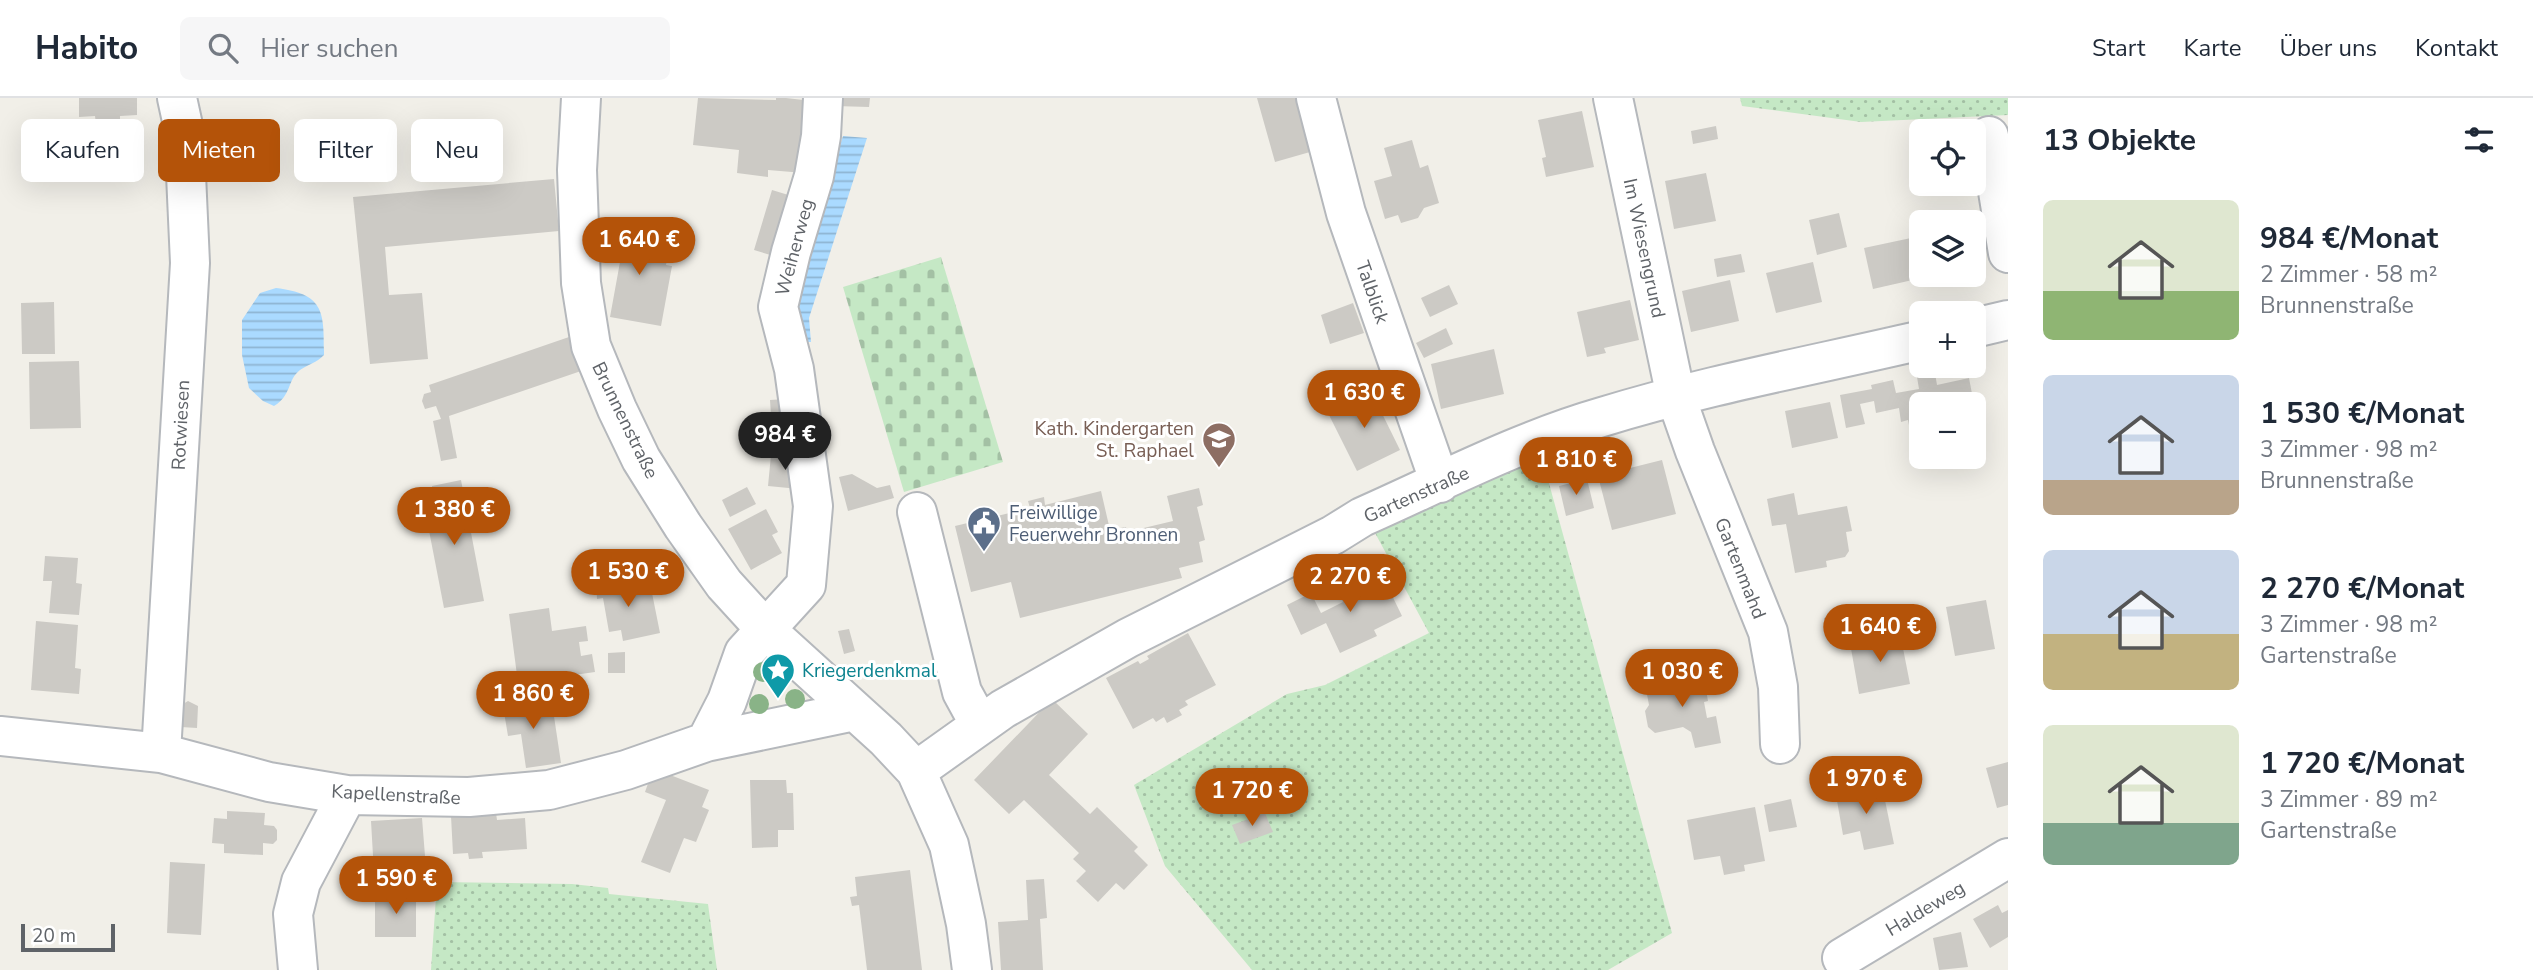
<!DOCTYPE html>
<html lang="de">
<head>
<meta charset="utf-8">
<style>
  body { margin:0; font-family:"Nunito Sans",sans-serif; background:#f6f6f7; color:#1f2937; height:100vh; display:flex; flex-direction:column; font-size:26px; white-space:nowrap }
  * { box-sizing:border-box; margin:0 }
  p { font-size:23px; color:#747a83 }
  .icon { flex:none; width:38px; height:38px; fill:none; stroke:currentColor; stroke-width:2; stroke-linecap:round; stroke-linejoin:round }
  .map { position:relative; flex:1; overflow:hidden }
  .side { display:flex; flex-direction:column; background:#fff; width:525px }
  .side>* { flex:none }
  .guide { position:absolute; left:21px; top:21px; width:665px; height:63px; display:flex; gap:14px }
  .buttons { position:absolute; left:1909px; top:21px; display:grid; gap:14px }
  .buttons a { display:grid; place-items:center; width:77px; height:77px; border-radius:10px; background:#fff; box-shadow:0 7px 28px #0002; font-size:35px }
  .scale { position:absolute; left:21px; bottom:18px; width:94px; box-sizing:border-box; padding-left:7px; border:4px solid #5f6368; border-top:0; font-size:19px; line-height:24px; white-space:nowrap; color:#5f6368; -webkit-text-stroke:5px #fff; paint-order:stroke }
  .price { position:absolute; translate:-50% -60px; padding:0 16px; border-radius:24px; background:#b45309; color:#fff; font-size:23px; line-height:46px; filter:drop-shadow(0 2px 4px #0008) }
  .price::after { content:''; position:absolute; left:50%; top:42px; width:21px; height:16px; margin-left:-10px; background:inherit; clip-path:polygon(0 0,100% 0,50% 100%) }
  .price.active { background:#222; color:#fff }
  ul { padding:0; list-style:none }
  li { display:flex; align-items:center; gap:21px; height:175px; padding:0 35px }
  li span { display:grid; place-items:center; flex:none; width:196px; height:140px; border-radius:10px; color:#555 }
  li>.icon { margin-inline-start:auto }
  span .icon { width:84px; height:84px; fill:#fffc; stroke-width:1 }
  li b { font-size:30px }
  h2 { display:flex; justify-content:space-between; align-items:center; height:84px; padding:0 35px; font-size:30px }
  .tag { padding:0 24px; border-radius:10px; background:#fff; box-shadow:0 7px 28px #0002; font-size:24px; line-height:63px }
  .tag.active { background:#b45309; color:#fff }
  header { display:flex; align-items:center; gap:42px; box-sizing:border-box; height:98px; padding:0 35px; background:#fff; border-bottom:2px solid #e0e1e3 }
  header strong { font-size:33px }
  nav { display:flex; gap:38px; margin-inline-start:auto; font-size:24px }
  .search { width:490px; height:63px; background:#f6f6f7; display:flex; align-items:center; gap:18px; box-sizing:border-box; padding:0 24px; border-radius:10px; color:#747a83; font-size:26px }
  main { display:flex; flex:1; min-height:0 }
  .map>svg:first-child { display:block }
  .grass { fill:url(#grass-dots) }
  .cemetery { fill:url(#cemetery-stones) }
  .water { fill:url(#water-rules) }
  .building { fill:#cccac5 }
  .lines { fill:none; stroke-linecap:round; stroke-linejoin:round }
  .minor-casing { stroke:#b5b8bc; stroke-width:42 }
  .minor { stroke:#fff; stroke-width:38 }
  .tree { fill:#89b387 }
  .labels { text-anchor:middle; stroke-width:6; stroke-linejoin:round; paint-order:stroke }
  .street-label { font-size:19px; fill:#5f6368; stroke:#fff }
  .education-label { font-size:19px; fill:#785e54; stroke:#fff; text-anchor:end }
  .service-label { font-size:19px; fill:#4e5e75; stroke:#fff; text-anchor:start }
  .culture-label { font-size:19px; fill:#0d838f; stroke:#fff; text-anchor:start }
</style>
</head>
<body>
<header>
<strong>Habito</strong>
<div class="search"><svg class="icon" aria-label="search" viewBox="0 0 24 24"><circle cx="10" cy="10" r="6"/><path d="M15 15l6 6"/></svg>Hier suchen</div>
<nav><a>Start</a><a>Karte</a><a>Über uns</a><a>Kontakt</a></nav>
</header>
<main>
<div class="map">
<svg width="2008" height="872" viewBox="0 0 2008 872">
  <defs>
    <pattern id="grass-dots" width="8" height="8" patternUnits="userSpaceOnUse" patternTransform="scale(1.75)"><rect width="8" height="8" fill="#c5e8c5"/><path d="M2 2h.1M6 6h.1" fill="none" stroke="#a3c0a4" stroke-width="1.8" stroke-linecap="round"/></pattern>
    <pattern id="cemetery-stones" width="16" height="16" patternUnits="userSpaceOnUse" patternTransform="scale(1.75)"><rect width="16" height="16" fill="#c5e8c5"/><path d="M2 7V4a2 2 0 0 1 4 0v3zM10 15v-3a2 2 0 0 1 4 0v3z" fill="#a3c0a4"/></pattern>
    <pattern id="water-rules" width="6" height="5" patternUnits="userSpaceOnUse" patternTransform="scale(1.75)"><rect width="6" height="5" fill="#aadaff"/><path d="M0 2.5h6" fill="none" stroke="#8eb4d2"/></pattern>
  </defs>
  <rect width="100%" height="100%" fill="#f1efe8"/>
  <!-- grass -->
  <path class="grass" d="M1740 0H2008V17L1861 24 1742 8Z
    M1541 356 1672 835 1608 872H1252L1165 768 1134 687 1287 596 1325 587 1429 535 1374 433Z
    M437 784 572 786 608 790 609 796 708 806 717 872H431Z"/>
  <!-- cemetery -->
  <path class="cemetery" d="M941 159 1003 364 904 394 843 189Z"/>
  <!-- water -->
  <path class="water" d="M843 38 867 40 809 220 811 244H800L793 209 815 124Z
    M276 190C325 196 324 214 324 257 316 265 309 266 300 272 287 282 292 297 274 308L263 303 249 290 242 257V222L260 195Z"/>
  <!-- building -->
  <path class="building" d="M79 0H137V17L120 18V25L115 28 101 29 96 26 95 18 79 19Z
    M698 0 776 2V0H786L812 3 804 75 768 72V79L737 75 739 52 693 47Z
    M835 0H870L869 9 835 8Z
    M1257 0H1302L1317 52 1275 64Z
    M1582 13 1594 69 1546 79 1542 60 1546 59 1538 22Z
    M1716 28 1718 41 1693 46 1691 33Z
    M1412 42 1420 70 1428 67 1439 105 1424 110 1418 120 1401 125 1398 117 1385 121 1374 83 1392 78 1384 50Z
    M1706 75 1716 123 1674 131 1665 83Z
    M554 81 559 133 385 149 389 197 422 195 428 261 370 266 353 99Z
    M772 92 795 99 777 159 754 152Z
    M1839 115 1847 149 1817 157 1809 122Z
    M635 128 648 130 656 140 654 149 669 151 666 167 672 168 661 228 610 219 620 164 602 161 603 140 624 144 626 134Z
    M1911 140 1914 152 1922 150V177L1930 178 1873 191 1864 150Z
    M1741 156 1745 174 1717 179 1714 161Z
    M1813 164 1822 204 1776 215 1766 175Z
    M1730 182 1739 223 1691 234 1682 193Z
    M1449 187 1458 206 1430 219 1421 200Z
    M1630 202 1639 242 1604 250 1606 255 1587 259 1577 214Z
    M54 204 55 256H22L21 205Z
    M1353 205 1364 235 1330 246 1321 217Z
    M1446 230 1453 246 1424 260 1416 245Z
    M569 239 581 273 449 318 457 360 441 363 433 323 441 321 436 308 425 311 422 303 424 296 431 294 429 287Z
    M1494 251 1504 296 1441 311 1431 266Z
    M79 263 81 330 30 331 29 264Z
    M1935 275 1937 287 1969 280 1974 306H1922V356L1915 358 1908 322 1901 324 1899 310 1876 315 1874 303 1860 306 1865 326 1846 330 1840 297 1872 291 1871 287 1893 282 1896 295 1919 291 1917 279Z
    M1369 289 1400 352 1357 373 1328 315 1350 305 1348 300Z
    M785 301 786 315 771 317 770 302Z
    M1830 304 1838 340 1792 350 1785 313Z
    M771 357 801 359 799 391 768 388Z
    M1662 362 1676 416 1612 432 1598 378Z
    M852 376 877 390 890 387 894 400 848 413 839 379Z
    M1587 381 1594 410 1566 418 1559 388Z
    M461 382 484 503 444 510 426 417 437 415 432 388Z
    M747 389 756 406 730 419 722 402Z
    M1199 390 1203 407 1197 409 1205 442 1199 444 1203 464 1179 470 1182 480 1020 520 1011 484 971 494 955 428 1030 410 1028 403 1044 399 1045 407 1101 393 1110 432 1126 429 1127 434 1173 423 1167 398Z
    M1794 395 1798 417 1847 408 1852 433 1846 434 1849 453 1845 459 1826 463 1827 469 1795 475 1786 426 1772 428 1767 401Z
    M766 411 778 434 772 437 782 455 751 472 728 431Z
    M45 458 78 460 76 485 82 486 79 517 49 515 52 483H43Z
    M622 475 625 491 617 492 618 497 651 490 660 535 623 543 621 532 609 534 603 500 597 501 596 481Z
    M1382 477 1402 518 1374 532 1377 538 1340 555 1326 525 1301 537 1287 507 1311 495 1321 515 1343 504 1340 497Z
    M1986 502 1995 551 1955 558 1946 509Z
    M549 510 552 533 586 528 588 543 579 544 581 558 592 556 595 574 518 585 509 516Z
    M1861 513 1865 535 1828 542 1824 520Z
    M36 523 78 527 75 570 81 571 79 596 31 592Z
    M849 531 855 553 844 556 838 533Z
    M1188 535 1216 587 1185 603 1188 607 1179 612 1182 617 1167 625 1164 619 1156 624 1153 620 1133 631 1106 580 1138 563 1140 566 1149 561 1147 558Z
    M1900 535 1910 586 1859 596 1850 545Z
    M625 554V575H608V555Z
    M1703 575 1708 603 1704 604 1707 620 1716 618 1721 645 1695 650 1691 634 1683 629 1655 635 1648 629 1645 613 1649 607 1645 586Z
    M521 594 523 610 552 605 561 665 526 670 521 636 508 638 502 602 507 601V596Z
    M1052 601 1088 636 1049 677 1090 716 1097 709 1138 749 1134 753 1148 767 1124 792 1116 785 1098 804 1076 783 1086 773 1073 761 1079 755 1024 702 1009 716 974 682Z
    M188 603 198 608 197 630 181 629 183 606Z
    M2008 664V707L1997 710 1986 670Z
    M665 675 709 692 702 709 709 712 696 744 684 740 670 775 641 764 666 702 645 694 650 680Z
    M750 682H786L787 695H793L794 732H778V749L752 750Z
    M1881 683 1894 746 1864 752 1860 733 1843 737 1836 697 1863 692 1862 687Z
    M1791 701 1797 729 1769 734 1764 707Z
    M1755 709 1765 763 1744 767 1745 773 1724 777 1720 758 1694 762 1687 722Z
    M227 713 265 715 264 727 274 728 277 732V742L273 746 263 745V757L224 755V746L212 745 214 720 227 721Z
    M496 715 497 722 525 720 527 751 482 754 483 760 469 761 468 755 453 756 451 718Z
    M1265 715 1273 734 1240 746 1232 727Z
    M422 720 425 758 405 760 406 773 374 775 371 723Z
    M170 764 205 766 201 837 167 835Z
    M910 772 922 872H867L859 807 852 808 850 799 857 798 855 779Z
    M1044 781 1047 820 1040 821 1043 872H1001L998 824 1028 822 1026 782Z
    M416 796V839H375V797Z
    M1998 807 2002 815 2008 812V839L1990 850 1973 821Z
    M1961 834 1968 869 1939 872 1933 840Z"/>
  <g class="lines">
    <!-- minor casing -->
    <g class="minor-casing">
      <path id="minor" d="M581 0 577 72 581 185 591 248 617 311 641 361 683 428 724 486 766 532 886 641 916 673 949 747 966 826 972 872
        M1316 0 1346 115 1440 385
        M1613 0 1676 299 1695 353 1768 534 1778 589 1780 646
        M1989 38 2008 155
        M1974 230 2008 222
        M917 414 962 594 980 627
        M0 638 161 655 269 684 347 697 469 699 549 692 626 672 706 644 855 613
        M706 644 727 603 744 555 806 487 813 408 794 271 778 209 791 154 814 78 821 38 823 0
        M161 655 190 165 184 32 177 0
        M916 673 1003 611 1128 540 1333 437 1362 419C1441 384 1519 343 1602 319 1706 287 1815 267 1922 242
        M1842 860 2008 760
        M298 872 293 816 301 784 347 697"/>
    </g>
    <!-- minor -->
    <use href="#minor" class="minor"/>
  </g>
  <!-- trees -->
  <g class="tree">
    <circle cx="763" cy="574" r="10"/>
    <circle cx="795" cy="601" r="10"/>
    <circle cx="759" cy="606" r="10"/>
  </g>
  <!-- icons -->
  <defs>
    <g id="school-pin" transform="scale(1.75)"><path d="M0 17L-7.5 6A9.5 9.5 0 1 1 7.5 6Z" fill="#8d6e63" stroke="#fff"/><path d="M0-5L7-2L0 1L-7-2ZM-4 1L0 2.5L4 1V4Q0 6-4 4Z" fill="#fff"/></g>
    <g id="civic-pin" transform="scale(1.75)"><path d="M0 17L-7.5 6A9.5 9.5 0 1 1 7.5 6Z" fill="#5c6f8a" stroke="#fff"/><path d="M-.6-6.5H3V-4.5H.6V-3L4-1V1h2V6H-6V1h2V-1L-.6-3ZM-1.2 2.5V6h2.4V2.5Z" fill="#fff"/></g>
    <g id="sight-pin" transform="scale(1.75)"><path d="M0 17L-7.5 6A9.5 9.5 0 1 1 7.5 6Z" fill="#0f9aa8" stroke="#fff"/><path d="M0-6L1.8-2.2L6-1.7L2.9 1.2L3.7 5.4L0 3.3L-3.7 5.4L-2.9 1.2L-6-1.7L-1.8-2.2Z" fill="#fff"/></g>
  </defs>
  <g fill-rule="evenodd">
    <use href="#school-pin" x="1219" y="341"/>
    <use href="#civic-pin" x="984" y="425"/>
    <use href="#sight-pin" x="778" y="572"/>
  </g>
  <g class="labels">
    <!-- street labels -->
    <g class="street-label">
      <text transform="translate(794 149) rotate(-75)" y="7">Weiherweg</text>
      <text transform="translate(1645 150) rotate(78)" y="7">Im Wiesengrund</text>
      <text transform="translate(1373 194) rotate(71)" y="7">Talblick</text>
      <text transform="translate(626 322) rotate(64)" y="7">Brunnenstraße</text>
      <text transform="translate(180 327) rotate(-87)" y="7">Rotwiesen</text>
      <text transform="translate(1416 396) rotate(-24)" y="7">Gartenstraße</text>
      <text transform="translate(1741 470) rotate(68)" y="7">Gartenmahd</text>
      <text transform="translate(396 696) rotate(3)" y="7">Kapellenstraße</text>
      <text transform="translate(1925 810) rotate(-31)" y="7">Haldeweg</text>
    </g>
    <!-- education labels -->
    <g class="education-label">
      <text x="1194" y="337">Kath. Kindergarten<tspan x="1194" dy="22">St. Raphael</tspan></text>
    </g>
    <!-- service labels -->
    <g class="service-label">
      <text x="1009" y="421">Freiwillige<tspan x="1009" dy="22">Feuerwehr Bronnen</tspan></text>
    </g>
    <!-- culture labels -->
    <g class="culture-label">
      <text x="802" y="579">Kriegerdenkmal</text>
    </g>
  </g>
</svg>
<div class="buttons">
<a><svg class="icon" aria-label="locate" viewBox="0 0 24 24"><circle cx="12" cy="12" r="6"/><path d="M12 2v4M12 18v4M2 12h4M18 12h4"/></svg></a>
<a><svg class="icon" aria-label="layers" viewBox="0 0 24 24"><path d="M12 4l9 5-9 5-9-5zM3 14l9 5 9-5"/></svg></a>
<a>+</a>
<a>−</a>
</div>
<div class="scale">20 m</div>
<b class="price" style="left:639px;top:179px">1 640 €</b>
<b class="price" style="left:1364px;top:332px">1 630 €</b>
<b class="price active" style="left:785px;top:374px">984 €</b>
<b class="price" style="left:1576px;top:399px">1 810 €</b>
<b class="price" style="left:454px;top:449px">1 380 €</b>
<b class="price" style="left:628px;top:511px">1 530 €</b>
<b class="price" style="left:1350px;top:516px">2 270 €</b>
<b class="price" style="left:1880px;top:566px">1 640 €</b>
<b class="price" style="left:1682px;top:611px">1 030 €</b>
<b class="price" style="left:533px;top:633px">1 860 €</b>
<b class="price" style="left:1866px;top:718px">1 970 €</b>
<b class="price" style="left:1252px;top:730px">1 720 €</b>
<b class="price" style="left:396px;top:818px">1 590 €</b>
<div class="guide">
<a class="tag">Kaufen</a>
<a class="tag active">Mieten</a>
<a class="tag">Filter</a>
<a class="tag">Neu</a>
</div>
</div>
<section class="side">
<h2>13 Objekte<svg class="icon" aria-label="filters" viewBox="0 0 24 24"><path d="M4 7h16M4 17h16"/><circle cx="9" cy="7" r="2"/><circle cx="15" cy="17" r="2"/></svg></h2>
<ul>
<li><span style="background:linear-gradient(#dfe7d0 65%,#8fb573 0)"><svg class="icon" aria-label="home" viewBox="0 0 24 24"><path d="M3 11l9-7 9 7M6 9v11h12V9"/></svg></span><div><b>984 €/Monat</b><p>2 Zimmer · 58 m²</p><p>Brunnenstraße</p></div></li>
<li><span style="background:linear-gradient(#c9d6e8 75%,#b9a48a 0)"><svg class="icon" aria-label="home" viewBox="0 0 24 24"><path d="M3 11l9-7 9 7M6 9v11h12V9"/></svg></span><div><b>1 530 €/Monat</b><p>3 Zimmer · 98 m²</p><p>Brunnenstraße</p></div></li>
<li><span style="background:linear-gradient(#c9d6e8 60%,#c2b280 0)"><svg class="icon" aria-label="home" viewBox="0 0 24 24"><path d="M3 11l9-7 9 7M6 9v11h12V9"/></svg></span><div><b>2 270 €/Monat</b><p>3 Zimmer · 98 m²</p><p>Gartenstraße</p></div></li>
<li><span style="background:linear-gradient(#dfe7d0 70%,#7fa58c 0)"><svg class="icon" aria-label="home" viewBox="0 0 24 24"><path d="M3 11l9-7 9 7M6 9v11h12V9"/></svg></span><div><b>1 720 €/Monat</b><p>3 Zimmer · 89 m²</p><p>Gartenstraße</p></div></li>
</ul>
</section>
</main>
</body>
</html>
